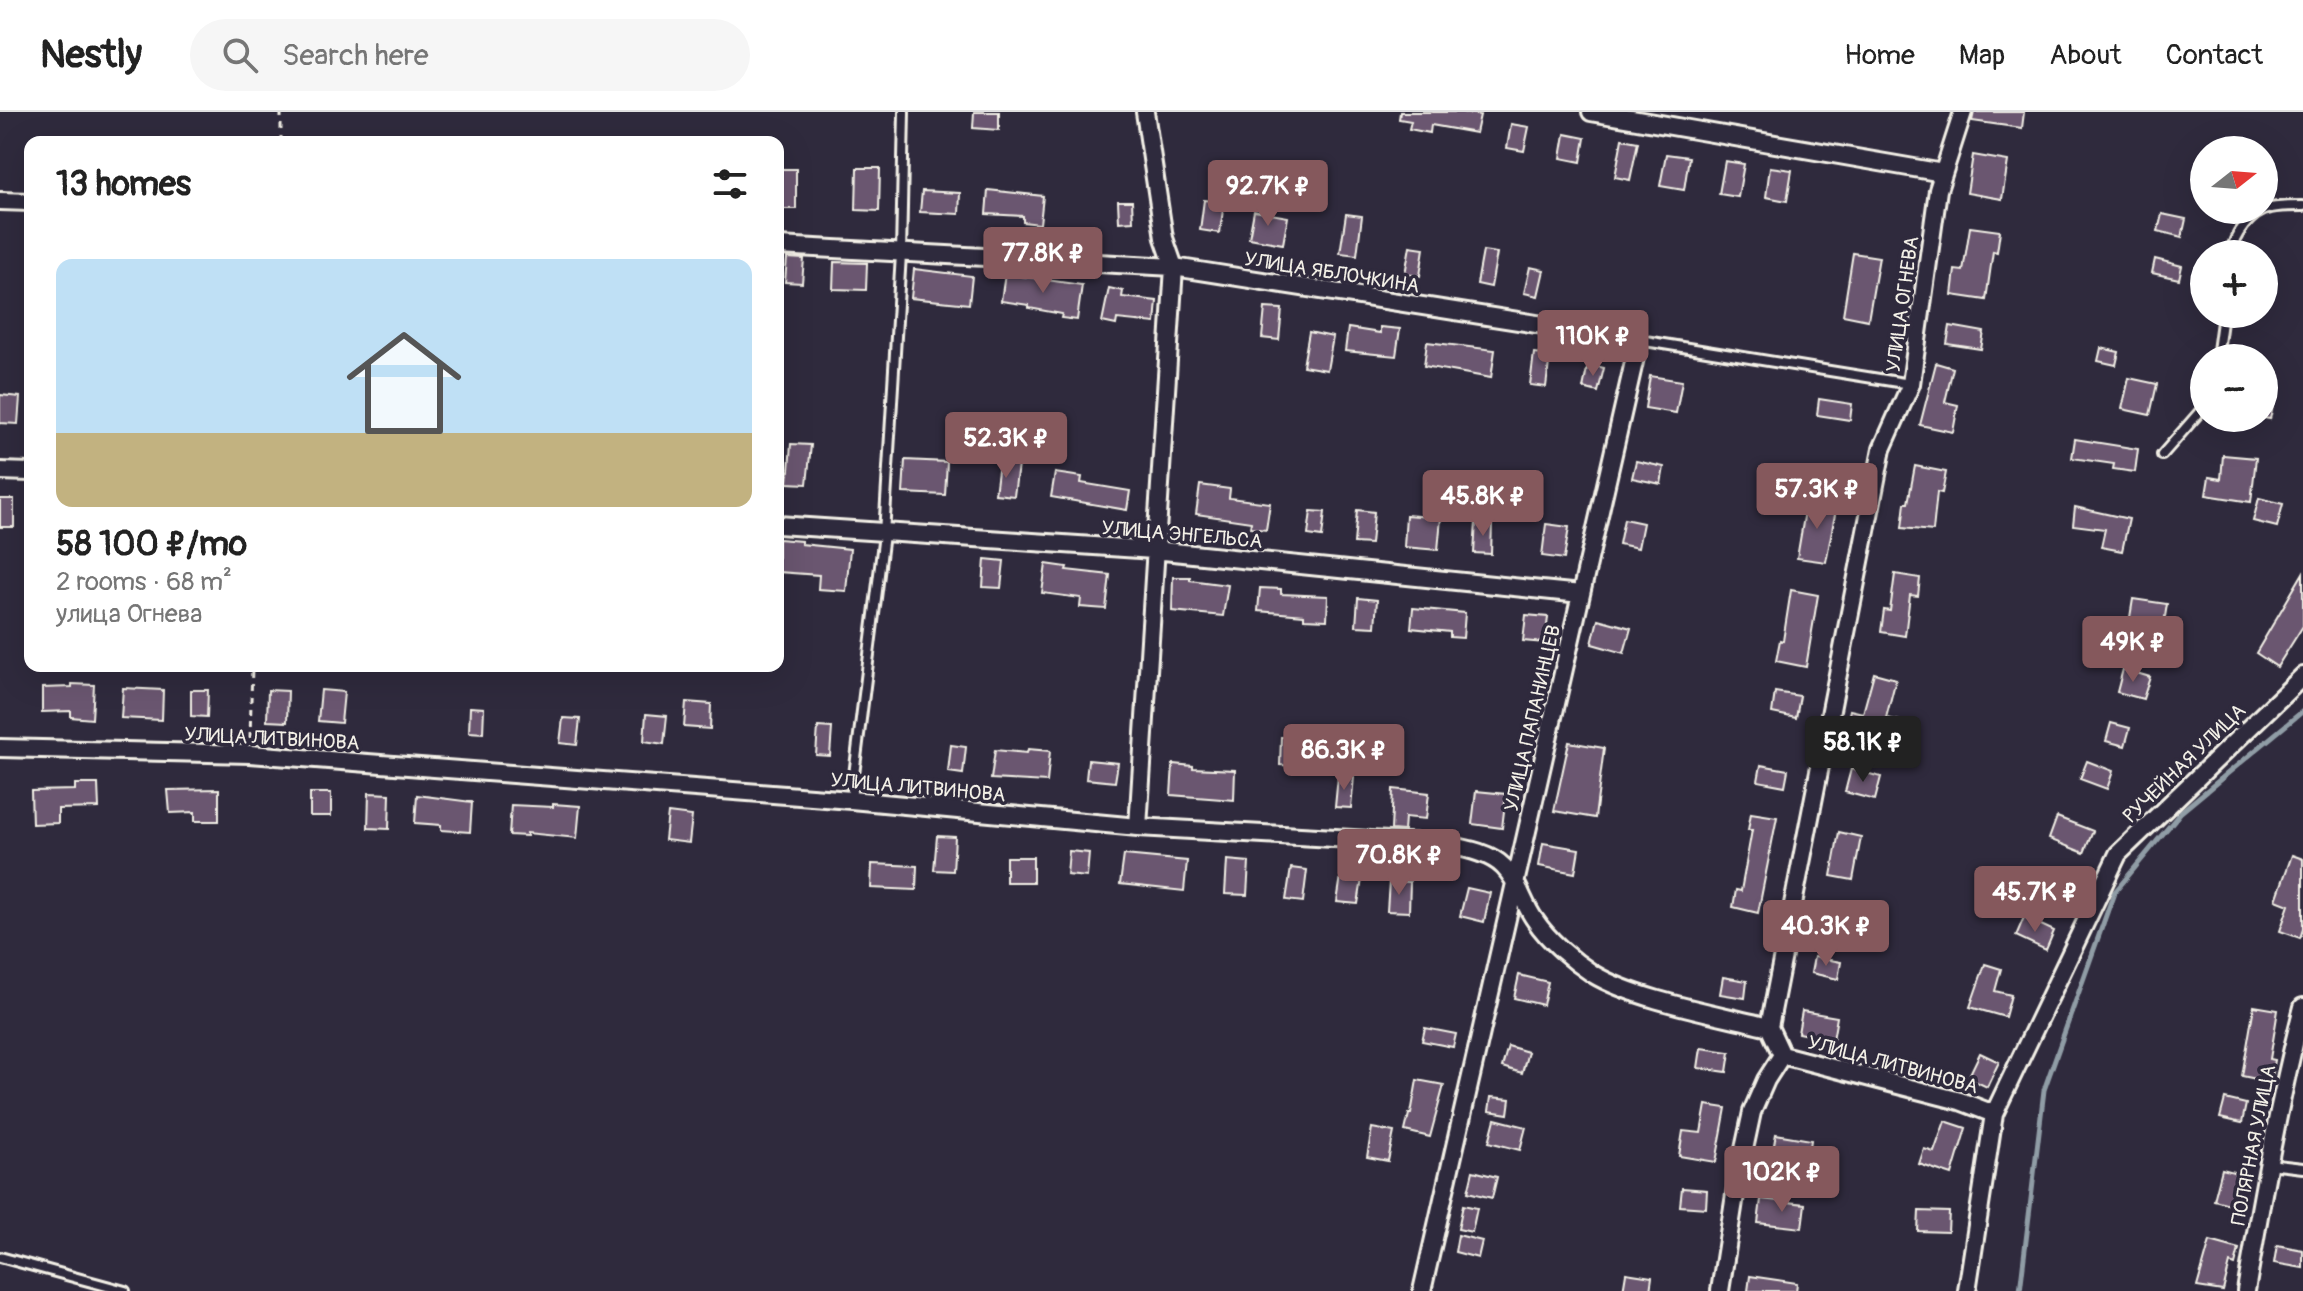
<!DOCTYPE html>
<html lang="en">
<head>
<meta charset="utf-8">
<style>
  body { margin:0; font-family:Pangolin,sans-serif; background:#f6f6f6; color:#222; height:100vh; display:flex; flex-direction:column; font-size:30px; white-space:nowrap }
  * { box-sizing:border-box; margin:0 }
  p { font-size:26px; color:#767676 }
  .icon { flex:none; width:44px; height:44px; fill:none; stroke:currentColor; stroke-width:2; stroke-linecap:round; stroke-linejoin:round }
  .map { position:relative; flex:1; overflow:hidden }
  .panel { position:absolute; left:24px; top:24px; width:760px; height:536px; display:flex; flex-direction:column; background:#fff; border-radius:16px; box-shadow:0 8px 32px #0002 }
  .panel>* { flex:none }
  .needle { width:52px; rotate:73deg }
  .tools { position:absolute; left:2190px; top:24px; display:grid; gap:16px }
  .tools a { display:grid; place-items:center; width:88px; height:88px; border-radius:50%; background:#fff; box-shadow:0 8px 32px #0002; font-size:40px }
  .price { position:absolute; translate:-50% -68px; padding:0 18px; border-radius:8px; background:#85585c; color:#fff; font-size:26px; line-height:52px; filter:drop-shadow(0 2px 4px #0008) }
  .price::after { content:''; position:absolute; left:50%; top:48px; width:24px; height:18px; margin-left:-12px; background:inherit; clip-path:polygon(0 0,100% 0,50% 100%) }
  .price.on { background:#222; color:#fff }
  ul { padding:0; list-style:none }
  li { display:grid; align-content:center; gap:16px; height:424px; padding:0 32px }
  li span { display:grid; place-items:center; height:248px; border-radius:16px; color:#555 }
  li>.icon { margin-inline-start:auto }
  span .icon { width:144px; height:144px; fill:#fffc; stroke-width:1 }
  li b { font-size:34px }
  h2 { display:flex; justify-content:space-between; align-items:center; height:96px; padding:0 32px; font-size:34px }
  header { display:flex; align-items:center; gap:48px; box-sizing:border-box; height:112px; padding:0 40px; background:#fff; border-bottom:2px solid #e0e0e0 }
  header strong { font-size:38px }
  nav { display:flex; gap:44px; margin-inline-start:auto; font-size:28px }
  .search { width:560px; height:72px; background:#f6f6f6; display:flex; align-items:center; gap:20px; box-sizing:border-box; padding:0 28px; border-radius:44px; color:#767676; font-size:30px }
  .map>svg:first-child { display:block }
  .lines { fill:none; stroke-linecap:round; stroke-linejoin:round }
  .stream { stroke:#909da6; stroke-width:5 }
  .building { fill:#6a576f; stroke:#f4f1e8; stroke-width:2 }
  .service-casing { stroke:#f4f1e8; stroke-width:14 }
  .minor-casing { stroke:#f4f1e8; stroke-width:22 }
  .path { stroke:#f4f1e8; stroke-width:3; stroke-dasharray:6 6; stroke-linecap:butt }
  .service { stroke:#2f2a3d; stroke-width:8 }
  .minor { stroke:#2f2a3d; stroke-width:16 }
  .labels { text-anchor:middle; stroke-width:7; stroke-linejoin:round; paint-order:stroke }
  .street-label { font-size:20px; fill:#f4f1e8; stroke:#2f2a3d }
</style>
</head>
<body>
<header>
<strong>Nestly</strong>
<div class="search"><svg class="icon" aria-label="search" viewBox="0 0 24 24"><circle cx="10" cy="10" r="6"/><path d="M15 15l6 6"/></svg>Search here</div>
<nav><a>Home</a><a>Map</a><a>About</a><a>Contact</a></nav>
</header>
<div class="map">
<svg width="2303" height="1179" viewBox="0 0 2303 1179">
  <rect width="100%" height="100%" fill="#2f2a3d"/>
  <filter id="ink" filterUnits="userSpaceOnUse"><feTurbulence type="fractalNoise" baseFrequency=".0125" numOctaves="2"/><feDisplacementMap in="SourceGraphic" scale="16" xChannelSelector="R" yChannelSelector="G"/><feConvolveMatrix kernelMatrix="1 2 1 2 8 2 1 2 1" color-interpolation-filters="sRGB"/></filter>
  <g filter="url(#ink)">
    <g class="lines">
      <!-- stream -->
      <path class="stream" d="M2020 1179 2044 978 2114 781 2181 700 2303 599"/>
    </g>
    <!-- building -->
    <path class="building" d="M974 0H999V18L973 16Z
      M1400 0H1462L1480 3 1476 21 1431 13 1430 21 1409 17 1411 9 1399 7Z
      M1974 0H2024L2022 16 1972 9Z
      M1511 12 1529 15 1524 39 1507 36Z
      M1565 22 1585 26 1581 50 1561 46Z
      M1622 27 1638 30 1630 68 1615 65Z
      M1666 42 1689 45 1684 78 1660 74Z
      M1973 43 2008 49 2002 87 1967 81Z
      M1725 49 1744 52 1738 85 1719 82Z
      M1770 55 1792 58 1787 89 1766 85Z
      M857 56H880L879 99 856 98Z
      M778 57H796V97H778Z
      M988 78 1043 84 1040 112 1023 110V104L986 102Z
      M922 79 960 81 959 102 920 100Z
      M1204 88 1224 90 1220 121 1200 118Z
      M1118 89H1132L1133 109 1119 110Z
      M1254 99 1288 105 1283 132 1249 126Z
      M1346 102 1362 104 1357 143 1340 141Z
      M2162 102 2186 107 2182 125 2158 119Z
      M1970 115 2000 119 1997 140 1993 139 1986 188 1952 183 1955 158 1963 159Z
      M1410 134 1424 136 1420 164 1405 162Z
      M1483 139 1497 141 1491 175 1477 172Z
      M1853 141 1879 145 1868 208 1843 203Z
      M787 146 804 147 802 171 785 170Z
      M2155 147 2182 154 2179 167 2152 161Z
      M834 150 867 151 866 178 833 177Z
      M1530 155 1544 158 1538 184 1524 181Z
      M914 157 972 164 969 192 911 186Z
      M1005 162 1082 173 1077 208 1061 206 1062 202 1029 196V193L1001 189Z
      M1109 176 1123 179 1122 185 1157 189 1155 211 1117 207 1116 213 1102 210Z
      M1265 196 1282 197 1279 228 1262 226Z
      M1950 214 1984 220 1981 237 1947 232Z
      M1380 215 1400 217 1396 244 1345 239 1348 216 1380 221Z
      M1309 220 1333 225 1327 258 1303 254Z
      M1427 230 1495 238 1491 266 1424 254Z
      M2101 236 2119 240 2116 253 2098 249Z
      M1534 241 1550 243 1546 275 1530 273Z
      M1936 251 1953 256 1945 290 1958 293 1953 320 1920 313Z
      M1588 252 1604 256 1598 280 1583 276Z
      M2264 260 2280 264 2270 307 2264 306Z
      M1650 264 1682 269 1676 301 1645 296Z
      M2129 266 2157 272 2150 303 2122 297Z
      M0 283 20 285 18 312 0 311Z
      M1819 287 1852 292 1850 308 1817 303Z
      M2075 327 2138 337 2135 360 2113 357 2114 352 2072 346Z
      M791 332 811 333 807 372 788 371Z
      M2223 343 2256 346 2251 390 2206 383 2209 365 2221 367Z
      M905 348 947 350 945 383 903 381Z
      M1636 349 1664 355 1661 372 1632 366Z
      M999 351 1018 353 1014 384 995 382Z
      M1915 354 1946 360 1942 381 1937 380 1933 419 1902 416 1905 391H1908Z
      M1055 361 1082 365 1081 371 1130 379 1127 398 1051 385Z
      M1200 373 1230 377 1229 386 1270 391 1266 418 1250 416 1251 410 1196 402Z
      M2259 386 2283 392 2277 415 2253 409Z
      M0 387H14V415H0Z
      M1807 387 1837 392 1826 450 1797 446Z
      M2075 395 2129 407 2122 439 2101 435 2105 417 2073 413Z
      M1357 398 1374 400 1371 432 1354 431Z
      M1311 399 1325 400 1322 425 1308 423Z
      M1406 403 1441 406 1438 438 1404 435Z
      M1624 407 1643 411 1638 436 1619 432Z
      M1476 410 1492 411 1491 442 1474 441Z
      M1546 412 1569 415 1564 447 1542 444Z
      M778 427 801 429V432L850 437 846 479 818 477 819 463 778 460Z
      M985 447 1004 449 1001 476 983 475Z
      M1046 452 1067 455 1066 458 1110 463 1106 497 1080 495 1081 486 1042 481Z
      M2303 461V514L2277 555 2256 541Z
      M1895 462 1920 466 1918 484 1910 483 1905 524 1881 520 1884 498 1890 499Z
      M1173 465H1190V468L1228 473 1223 504 1172 499Z
      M1260 476 1281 477V482L1328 484 1327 508 1304 507V503L1258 499Z
      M1791 478 1818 483 1806 555 1776 549 1780 528 1783 529Z
      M1358 486 1377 488 1375 515 1356 514Z
      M2133 487 2167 492 2162 524 2128 518Z
      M1413 496 1465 501 1463 526 1450 525V520L1411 516Z
      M1526 503 1548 505 1545 531 1523 529Z
      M1598 507 1631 516 1624 541 1592 532Z
      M2123 557 2150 565 2143 587 2117 580Z
      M1874 561 1896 567 1886 606 1910 611 1905 631 1845 618 1850 598 1863 601Z
      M72 572 94 573 92 607 71 605V599L42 600V576L72 575Z
      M123 576 163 578 162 608 121 606Z
      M191 578H208L207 605 191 604Z
      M268 578 288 579 287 610 267 609Z
      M321 578 344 580 341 611 318 609Z
      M1775 580 1800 584 1796 606 1772 601Z
      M686 590 711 592 710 617 684 615Z
      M470 595 484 596 483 621 469 620Z
      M646 602 667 604 664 632 644 629Z
      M563 606 580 607 577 633 560 631Z
      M2111 611 2130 616 2125 634 2106 629Z
      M818 615 832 616 830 644 816 643Z
      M1281 625H1297L1296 654 1280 653Z
      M1569 630 1604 636 1595 706 1554 699Z
      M951 633 966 635 963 662 948 660Z
      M1028 637 1050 639 1047 670 991 667 995 638 1027 641Z
      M1088 648 1118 651 1115 670 1086 667Z
      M2087 649 2113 659 2107 677 2080 667Z
      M1173 652 1193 654V656L1235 658 1234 688 1171 683Z
      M1761 653 1788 658 1785 674 1758 669Z
      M1851 657 1881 665 1875 688 1845 680Z
      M1338 664 1354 665 1351 696 1335 695Z
      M75 672H98L99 696 58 697V711L32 712 31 679 75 678Z
      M219 677V709H195V700L170 701 168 678Z
      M1393 677 1429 681 1426 707 1405 705 1404 719 1391 718Z
      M1476 679 1506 682 1502 716 1472 712Z
      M310 681H331V704H310Z
      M369 681 390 682 389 717 368 716Z
      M417 683 472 690 470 720 441 718V713L415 711Z
      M553 692 580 694 577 726 527 721V724L509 723 511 693 553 695Z
      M668 701 692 704 689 731 665 728Z
      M1751 701 1777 705 1758 801 1733 795 1736 778 1741 779 1752 718H1748Z
      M2057 705 2093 719 2084 741 2049 727Z
      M1839 720 1861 725 1853 768 1831 764Z
      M937 724 955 725 953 759 934 758Z
      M1543 731 1579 737 1575 761 1539 754Z
      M1069 739 1089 741 1087 765 1067 763Z
      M1124 743 1187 749 1184 779 1120 772Z
      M2292 743 2303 747V817L2300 826 2280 819 2289 793 2276 788Z
      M1006 745H1033V770H1006Z
      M1227 748 1249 750 1247 783 1225 782Z
      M872 752 917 754 916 778 871 776Z
      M1291 756 1307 758 1303 790 1286 788Z
      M1341 764 1362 767 1358 792 1337 790Z
      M2036 764 2069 777 2063 793 2030 780Z
      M1389 769 1410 770 1409 800 1387 799Z
      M1467 776 1490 781 1484 810 1460 804Z
      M1822 803 1856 809 1853 825 1818 819Z
      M2024 805 2054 819 2046 838 2016 824Z
      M1814 845 1841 850 1838 867 1811 861Z
      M1985 852 2001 857 1995 879 2011 883 2005 905 1970 895Z
      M1519 863 1548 870 1543 893 1514 886Z
      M1723 865 1747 869 1745 886 1720 882Z
      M2254 894 2278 898 2270 947 2275 948 2271 970 2242 964Z
      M1802 899 1837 905 1833 928 1798 921Z
      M1425 916 1456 922 1453 935 1422 929Z
      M1508 934 1528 940 1522 961 1502 955Z
      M1701 936 1730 940 1727 960 1698 956Z
      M1980 941 1999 950 1987 975 1968 966Z
      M1417 968 1444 973 1430 1025 1405 1019 1409 1002H1411Z
      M1491 985 1510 987 1508 1002 1489 999Z
      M2225 987 2246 992 2242 1011 2220 1006Z
      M1706 993 1726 996 1716 1050 1679 1044 1683 1019 1701 1021Z
      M1495 1007 1526 1015 1520 1038 1489 1030Z
      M1945 1009 1966 1016 1952 1063 1919 1052 1924 1037 1934 1040Z
      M1372 1016 1394 1020 1388 1049 1367 1045Z
      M1776 1022 1811 1028 1808 1049 1772 1043Z
      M2222 1057 2249 1064 2241 1095 2214 1088Z
      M1473 1059 1497 1065 1492 1086 1468 1080Z
      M1682 1076 1707 1078 1706 1096 1680 1094Z
      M1761 1087 1805 1092 1802 1116 1758 1111Z
      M1463 1093 1477 1096 1472 1120 1458 1117Z
      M1919 1099 1949 1100 1948 1120 1918 1119Z
      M1458 1123 1482 1129 1478 1146 1455 1140Z
      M2210 1129 2239 1137 2235 1153 2230 1151 2223 1179 2197 1175Z
      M2277 1133 2303 1138V1156L2274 1151Z
      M1626 1161 1652 1165 1650 1179H1623Z
      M1750 1164 1797 1171 1796 1179H1748Z"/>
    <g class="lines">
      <!-- service casing -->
      <g class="service-casing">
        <path id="service" d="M2231 142C2233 124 2251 99 2271 96 2281 94 2293 94 2303 94
          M1639 228 1910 272
          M2217 246 2223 202
          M2162 343 2204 295
          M851 687 884 422 901 142 904 0
          M2268 1052 2303 1056
          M0 1145 125 1179"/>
      </g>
      <!-- minor casing -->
      <g class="minor-casing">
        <path id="minor" d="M1591 0 1943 61
          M0 89 30 90
          M778 134 1174 155 1639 228 1422 1179
          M0 359 30 360
          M778 413 1154 438 1581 482
          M0 636 250 642 851 688 1138 715 1442 732C1462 736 1490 740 1504 755 1519 770 1523 792 1535 808 1548 828 1573 849 1593 862 1636 888 1718 902 1769 915
          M1138 715 1174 155 1164 126 1145 0
          M1782 943 1960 989 1994 1002
          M1720 1179 1737 1070 1752 1000 1766 968 1782 943 1769 915 1882 337 1911 272 1938 78 1963 0
          M1967 1179 1994 1002 2118 742 2303 564
          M2246 1179C2262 1084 2279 989 2303 895"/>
      </g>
      <!-- path -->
      <path class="path" d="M281 30V0
        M250 626 252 554"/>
      <!-- service -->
      <use href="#service" class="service"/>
      <!-- minor -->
      <use href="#minor" class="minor"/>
    </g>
  </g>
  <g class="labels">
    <!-- street labels -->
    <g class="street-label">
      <text transform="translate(1332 160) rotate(9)" y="7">УЛИЦА ЯБЛОЧКИНА</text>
      <text transform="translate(1902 192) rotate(-82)" y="7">УЛИЦА ОГНЕВА</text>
      <text transform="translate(1182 422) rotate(5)" y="7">УЛИЦА ЭНГЕЛЬСА</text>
      <text transform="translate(1532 606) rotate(-77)" y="7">УЛИЦА ПАПАНИНЦЕВ</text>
      <text transform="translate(272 626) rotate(3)" y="7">УЛИЦА ЛИТВИНОВА</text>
      <text transform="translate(2184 651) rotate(-44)" y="7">РУЧЕЙНАЯ УЛИЦА</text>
      <text transform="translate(918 675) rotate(5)" y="7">УЛИЦА ЛИТВИНОВА</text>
      <text transform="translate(1893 952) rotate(15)" y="7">УЛИЦА ЛИТВИНОВА</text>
      <text transform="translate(2253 1033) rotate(-79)" y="7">ПОЛЯРНАЯ УЛИЦА</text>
    </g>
  </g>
</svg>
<div class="tools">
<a><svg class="needle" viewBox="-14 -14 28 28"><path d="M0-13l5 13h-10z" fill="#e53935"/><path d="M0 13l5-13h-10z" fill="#767676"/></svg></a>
<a>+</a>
<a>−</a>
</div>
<b class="price" style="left:1268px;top:116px">92.7K ₽</b>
<b class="price" style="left:1043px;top:183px">77.8K ₽</b>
<b class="price" style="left:1593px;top:266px">110K ₽</b>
<b class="price" style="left:1006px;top:368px">52.3K ₽</b>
<b class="price" style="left:1817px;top:419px">57.3K ₽</b>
<b class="price" style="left:1483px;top:426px">45.8K ₽</b>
<b class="price" style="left:2133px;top:572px">49K ₽</b>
<b class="price on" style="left:1863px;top:672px">58.1K ₽</b>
<b class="price" style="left:1344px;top:680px">86.3K ₽</b>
<b class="price" style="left:1399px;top:785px">70.8K ₽</b>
<b class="price" style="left:2035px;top:822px">45.7K ₽</b>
<b class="price" style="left:1826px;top:856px">40.3K ₽</b>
<b class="price" style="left:1782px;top:1102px">102K ₽</b>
<section class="panel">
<h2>13 homes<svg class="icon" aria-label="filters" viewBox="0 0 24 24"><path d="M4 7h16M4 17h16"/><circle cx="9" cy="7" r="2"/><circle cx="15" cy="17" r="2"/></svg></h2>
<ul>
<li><span style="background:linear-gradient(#bfe0f5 70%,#c2b280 0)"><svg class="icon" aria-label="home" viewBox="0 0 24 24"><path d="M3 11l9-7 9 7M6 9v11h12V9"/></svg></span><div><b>58 100 ₽/mo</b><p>2 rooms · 68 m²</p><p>улица Огнева</p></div></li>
</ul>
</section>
</div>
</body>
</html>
